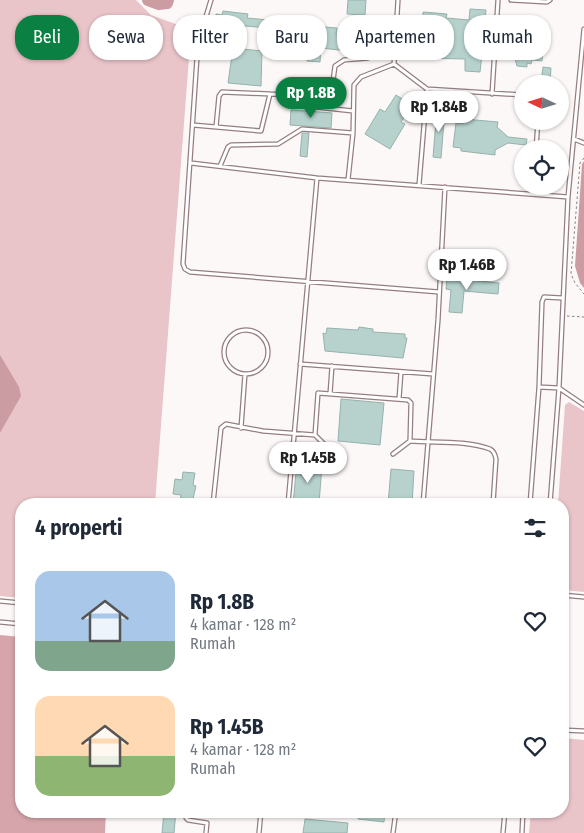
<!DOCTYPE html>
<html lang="id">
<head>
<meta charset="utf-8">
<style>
  body { margin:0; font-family:"Fira Sans Condensed",sans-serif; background:#f2f2f3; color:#1f2937; height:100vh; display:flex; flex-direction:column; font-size:19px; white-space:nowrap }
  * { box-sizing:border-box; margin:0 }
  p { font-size:16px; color:#747a83 }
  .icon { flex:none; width:28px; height:28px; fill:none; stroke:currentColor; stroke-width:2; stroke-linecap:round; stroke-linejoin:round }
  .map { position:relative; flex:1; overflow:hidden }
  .panel { position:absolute; left:15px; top:498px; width:554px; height:320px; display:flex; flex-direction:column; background:#fff; border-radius:20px; box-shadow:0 1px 4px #0004 }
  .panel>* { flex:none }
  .guide { position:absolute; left:15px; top:15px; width:555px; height:45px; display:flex; gap:10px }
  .needle { width:32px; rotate:274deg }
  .controls { position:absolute; left:514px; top:75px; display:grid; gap:10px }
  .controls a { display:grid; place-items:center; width:55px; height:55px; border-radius:50%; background:#fff; box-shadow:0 1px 4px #0004; font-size:25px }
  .price { position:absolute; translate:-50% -42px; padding:0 11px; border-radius:18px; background:#fff; color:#222; font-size:16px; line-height:32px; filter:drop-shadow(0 1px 2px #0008) }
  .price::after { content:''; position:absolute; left:50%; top:30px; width:15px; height:11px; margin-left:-8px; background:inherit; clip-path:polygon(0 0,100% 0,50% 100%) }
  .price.selected { background:#0b8043; color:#fff }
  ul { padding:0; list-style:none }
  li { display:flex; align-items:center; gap:15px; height:125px; padding:0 20px }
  li span { display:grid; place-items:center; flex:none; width:140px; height:100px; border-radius:15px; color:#555 }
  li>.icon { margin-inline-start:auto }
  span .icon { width:60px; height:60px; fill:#fffc; stroke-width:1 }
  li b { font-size:21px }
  h2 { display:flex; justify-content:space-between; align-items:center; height:60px; padding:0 20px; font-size:21px }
  .tag { padding:0 18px; border-radius:20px; background:#fff; box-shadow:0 1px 4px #0004; font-size:18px; line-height:45px }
  .tag.selected { background:#0b8043; color:#fff }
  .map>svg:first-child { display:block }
  .green { fill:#e9c4c9 }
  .forest { fill:#d6a5ac }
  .water { fill:#cc9ca3 }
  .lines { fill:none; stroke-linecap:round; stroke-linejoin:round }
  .river { stroke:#cc9ca3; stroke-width:12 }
  .building { fill:#b7d2cd; stroke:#97b1ac }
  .service-casing { stroke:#957e81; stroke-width:5.5 }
  .path { stroke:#867f80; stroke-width:1; stroke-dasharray:2.5 2.5; stroke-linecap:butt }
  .service { stroke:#fff; stroke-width:3 }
</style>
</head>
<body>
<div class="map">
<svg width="584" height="833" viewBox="0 0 584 833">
  <rect width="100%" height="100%" fill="#fdf8f8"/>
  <!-- green -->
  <path class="green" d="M0 0H136L151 15 181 26 189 58 155 504H21V598L0 596Z
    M569 402 584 411V592L563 590 562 504H558L565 405Z
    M563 738 584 740V833H529L531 811H562Z"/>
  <!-- forest -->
  <path class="forest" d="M0 635 21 637V811H106L105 833H0Z"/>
  <!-- water -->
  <path class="water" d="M584 161V288L580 283 575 266 582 164Z
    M0 355 19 387 21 396 0 433Z"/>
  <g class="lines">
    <!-- river -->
    <path class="river" d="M148 0 159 4 167 3 168 0"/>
  </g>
  <!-- building -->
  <path class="building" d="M348 0H366L365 15 347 14Z
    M470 9 486 10 484 29 488 30V34H492L491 49H487V54H482L480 72 465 71V59L420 58 421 36 399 34 400 17 423 19V12L447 14 446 18 469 20Z
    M223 11 248 14 247 18 269 20 268 28 222 24V21H216V14L222 15Z
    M516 18 534 20V24L542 25 541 29H545L542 61 532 60 531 64 527 63V67L517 66 515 59 503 58 506 26H509V22L516 23Z
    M325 27 337 28 336 35 366 37 365 53 321 48 320 62 307 61 310 29 325 30Z
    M233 48 262 51 261 86 228 83Z
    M543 67 551 68 550 83H541Z
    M396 95 412 105 401 122 405 124 390 149 365 134 380 109 385 112Z
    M437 109H445L441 158 433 157Z
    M291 110 332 113 331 128 290 125Z
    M464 119 498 122 497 127 508 137 527 139 526 145 508 143 495 150V155L461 151V148L453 147 456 123H464Z
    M302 133H309L307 157 300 156Z
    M447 278 499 283 498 294 464 291 462 313 449 312 451 290 446 289Z
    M359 327 373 329V332L405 334V338H407L403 358 325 351 323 333 326 334 327 328 358 330Z
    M341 399 384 403 380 445 338 441Z
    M297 463 322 465 319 504H293Z
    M391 469 414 471 412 504H388Z
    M183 472 195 473 193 485 196 486 192 503 180 502 181 495 173 494 175 479 182 480Z
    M164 811H176L174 833H162Z
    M359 811H385L384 822 358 819Z
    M305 819 348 823 347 833H303Z"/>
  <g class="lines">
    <!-- service casing -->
    <g class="service-casing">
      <path id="service" d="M211 0 198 43 183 264 185 269 190 272 439 292
        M511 0 547 2 550 0
        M394 64 427 89 419 185
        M427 89 522 95
        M492 94 498 0
        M307 106 353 111
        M193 125 261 131 270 94 331 96 335 66 344 60 368 58 371 42
        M216 127 219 96 222 92 270 94
        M574 139 584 143
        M536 149 538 121
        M191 163 317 178 568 197 584 29
        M220 166 228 147 231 145 278 144 302 129 353 133
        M348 180 353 133 354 85 361 77 394 64 398 0
        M533 194 534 186
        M224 352a22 22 0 1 1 44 0a22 22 0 1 1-44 0Z
        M300 364 433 374
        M539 387 559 388 584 405
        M330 394 332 366
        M399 399 401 372
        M241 428 245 374
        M315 435 327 447
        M393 454 410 441
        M213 504 221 428 226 424 263 431 315 435 318 393 408 400 411 403 410 441C435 443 466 440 490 449 494 451 495 454 496 459L493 504
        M288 504 317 178
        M423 504 438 320 445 187
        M530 504 539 387 542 302 544 297 562 298
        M550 504 559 388 568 197
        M562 595 584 597
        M0 601 21 603
        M0 622 21 624
        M562 730 584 731
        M186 811V818L188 820 207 823 206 833
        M259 833 261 811
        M393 833 396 811
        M503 833 505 811
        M522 833 523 811"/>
    </g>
    <!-- path -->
    <path class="path" d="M584 158 580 163 571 274 575 283 584 294
      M567 316 584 317"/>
    <!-- service -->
    <use href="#service" class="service"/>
  </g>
</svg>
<div class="controls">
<a><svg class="needle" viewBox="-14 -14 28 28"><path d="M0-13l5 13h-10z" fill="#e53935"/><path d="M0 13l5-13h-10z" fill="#747a83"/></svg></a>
<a><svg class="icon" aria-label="locate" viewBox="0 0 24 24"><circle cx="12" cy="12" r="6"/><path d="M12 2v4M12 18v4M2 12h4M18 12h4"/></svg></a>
</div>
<b class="price selected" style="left:311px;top:119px">Rp 1.8B</b>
<b class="price" style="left:439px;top:133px">Rp 1.84B</b>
<b class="price" style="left:467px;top:291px">Rp 1.46B</b>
<b class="price" style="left:308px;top:484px">Rp 1.45B</b>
<div class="guide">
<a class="tag selected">Beli</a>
<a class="tag">Sewa</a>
<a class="tag">Filter</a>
<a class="tag">Baru</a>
<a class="tag">Apartemen</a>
<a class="tag">Rumah</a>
</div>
<section class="panel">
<h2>4 properti<svg class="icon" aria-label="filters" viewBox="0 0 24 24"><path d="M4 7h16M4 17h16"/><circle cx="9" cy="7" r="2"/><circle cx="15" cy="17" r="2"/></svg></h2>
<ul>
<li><span style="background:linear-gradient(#a9c7e8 70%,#7fa58c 0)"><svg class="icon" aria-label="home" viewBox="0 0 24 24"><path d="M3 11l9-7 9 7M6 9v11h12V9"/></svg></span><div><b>Rp 1.8B</b><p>4 kamar · 128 m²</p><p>Rumah</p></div><svg class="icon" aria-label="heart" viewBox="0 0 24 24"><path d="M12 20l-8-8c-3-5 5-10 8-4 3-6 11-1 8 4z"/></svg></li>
<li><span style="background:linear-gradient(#ffd9b3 60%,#8fb573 0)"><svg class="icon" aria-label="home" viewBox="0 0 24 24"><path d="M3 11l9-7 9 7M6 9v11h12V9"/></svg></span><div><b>Rp 1.45B</b><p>4 kamar · 128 m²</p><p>Rumah</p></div><svg class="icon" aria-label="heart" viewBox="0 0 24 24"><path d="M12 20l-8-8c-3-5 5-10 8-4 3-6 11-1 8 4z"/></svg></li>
</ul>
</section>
</div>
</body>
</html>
